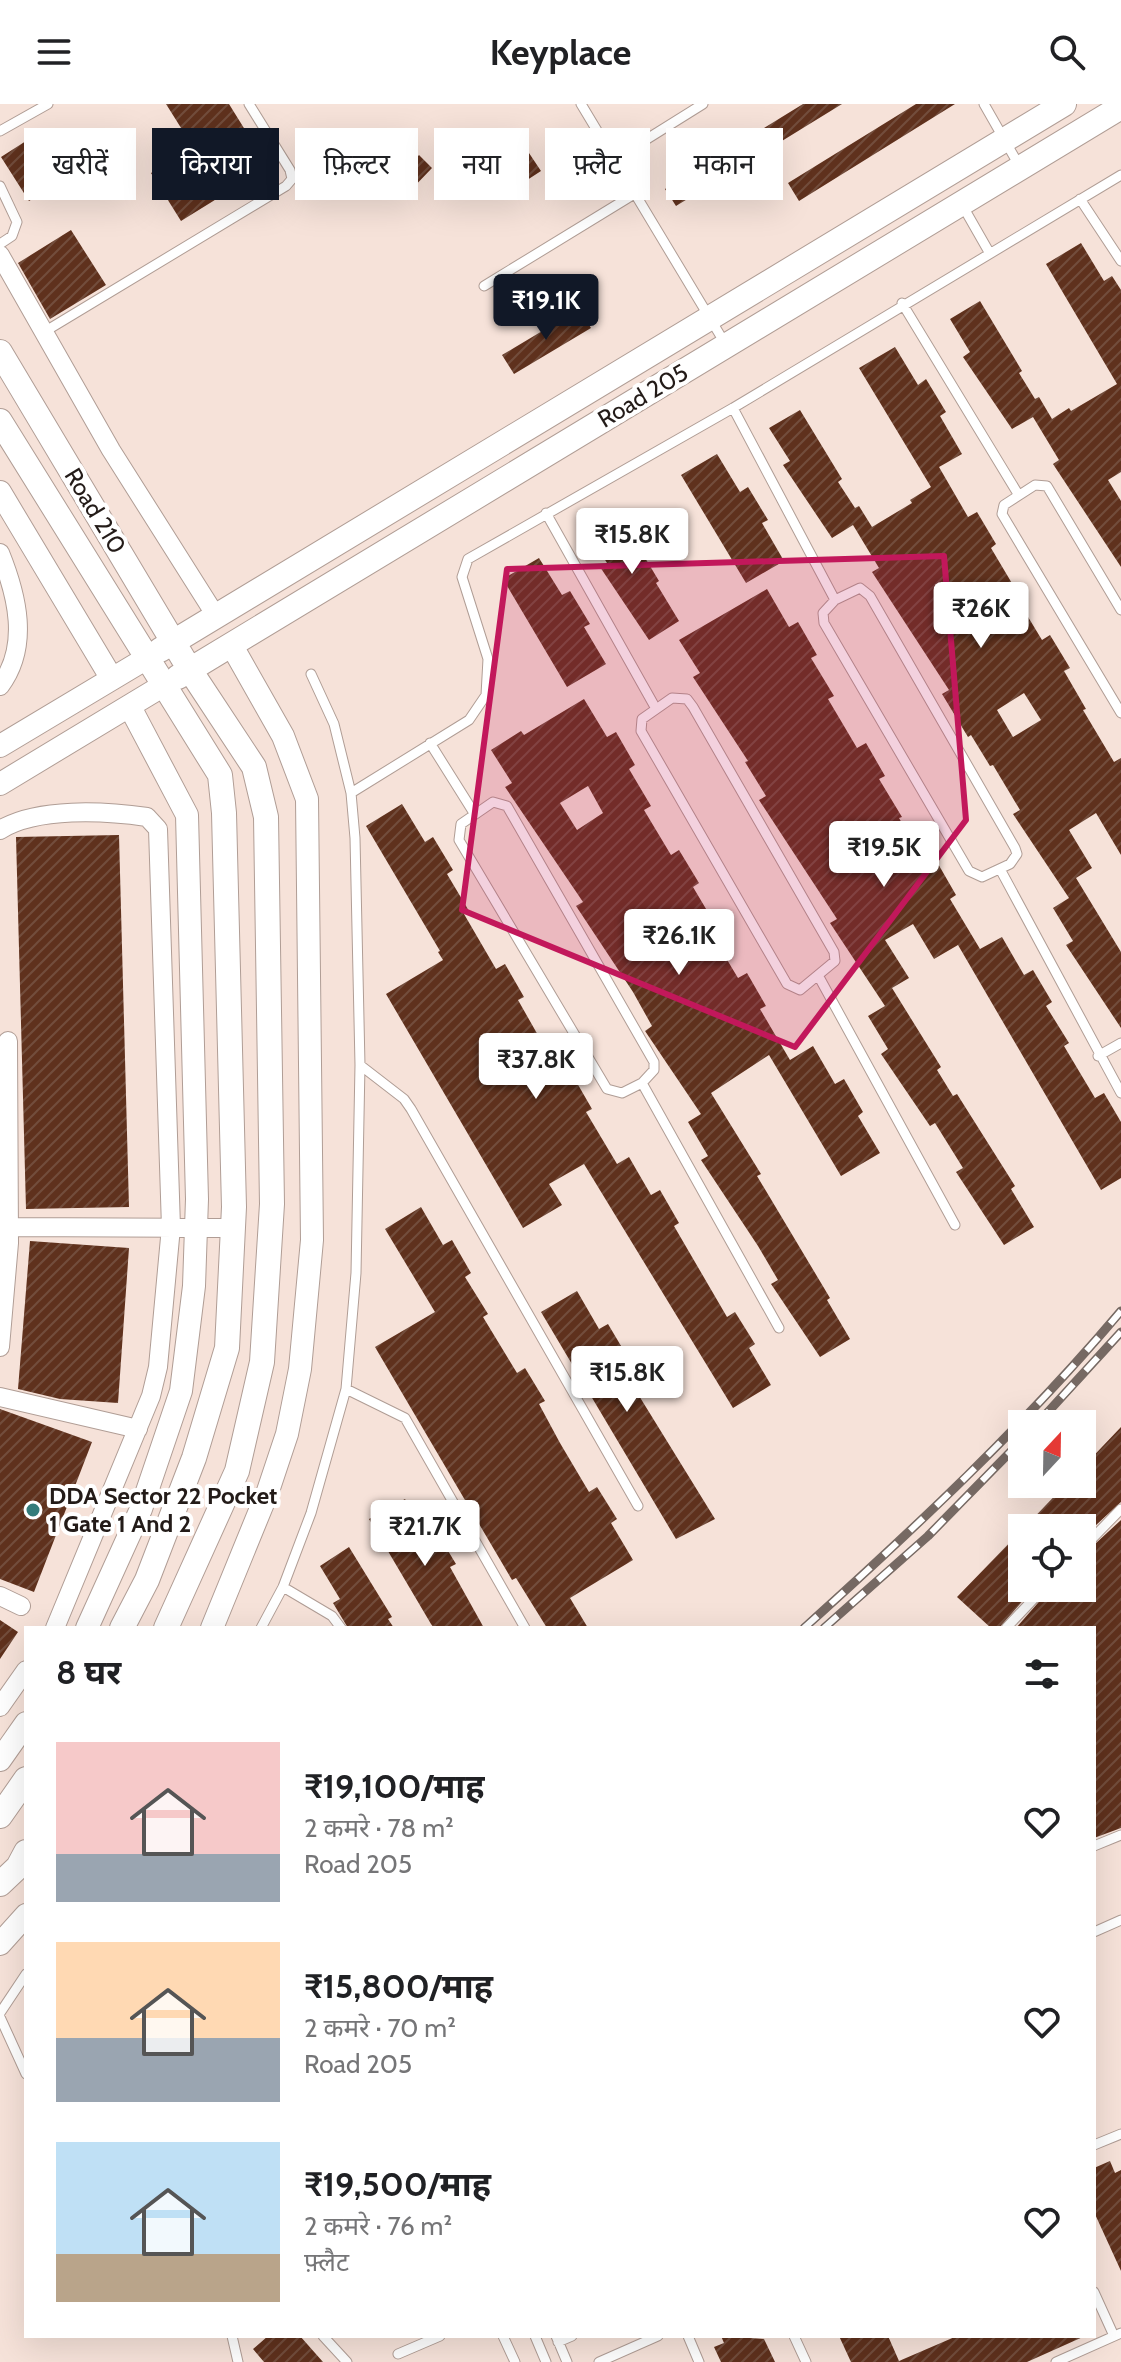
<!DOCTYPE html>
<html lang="hi">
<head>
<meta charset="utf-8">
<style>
  body { margin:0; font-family:Cabin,"Noto Sans Devanagari",sans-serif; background:#f6f6f6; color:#202124; height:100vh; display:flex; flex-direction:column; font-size:30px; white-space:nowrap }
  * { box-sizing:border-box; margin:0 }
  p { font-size:26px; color:#757577 }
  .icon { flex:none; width:44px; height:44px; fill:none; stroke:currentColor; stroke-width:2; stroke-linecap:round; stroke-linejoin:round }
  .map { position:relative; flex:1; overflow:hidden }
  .side { position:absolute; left:24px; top:1522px; width:1072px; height:712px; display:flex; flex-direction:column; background:#fff; border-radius:0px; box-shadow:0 8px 32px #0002 }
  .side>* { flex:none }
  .hud { position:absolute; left:24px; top:24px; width:1074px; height:72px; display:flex; gap:16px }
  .needle { width:52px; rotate:22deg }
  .fabs { position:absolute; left:1008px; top:1306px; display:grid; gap:16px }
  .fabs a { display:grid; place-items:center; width:88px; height:88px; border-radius:0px; background:#fff; box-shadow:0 8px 32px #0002; font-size:40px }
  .price { position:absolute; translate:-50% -68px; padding:0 18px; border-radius:8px; background:#fff; color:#222; font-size:26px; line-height:52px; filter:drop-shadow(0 2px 4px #0008) }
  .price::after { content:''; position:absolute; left:50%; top:48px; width:24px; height:18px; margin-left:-12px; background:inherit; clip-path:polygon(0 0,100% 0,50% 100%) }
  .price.current { background:#111827; color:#fff }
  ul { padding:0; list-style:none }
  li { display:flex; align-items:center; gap:24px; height:200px; padding:0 32px }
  li span { display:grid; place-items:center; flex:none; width:224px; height:160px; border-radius:0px; color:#555 }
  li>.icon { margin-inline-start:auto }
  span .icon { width:96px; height:96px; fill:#fffc; stroke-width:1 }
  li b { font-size:34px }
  h2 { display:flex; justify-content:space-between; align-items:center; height:96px; padding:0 32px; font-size:34px }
  .tag { padding:0 28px; border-radius:0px; background:#fff; box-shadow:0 8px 32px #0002; font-size:28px; line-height:72px }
  .tag.current { background:#111827; color:#fff }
  header { display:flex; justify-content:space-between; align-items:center; height:104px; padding:0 32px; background:#fff; font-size:36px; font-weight:700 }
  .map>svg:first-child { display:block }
  .building { fill:url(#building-hatch); fill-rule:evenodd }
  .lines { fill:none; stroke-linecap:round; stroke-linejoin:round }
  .service-casing { stroke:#b09d95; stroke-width:11 }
  .minor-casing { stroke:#b09d95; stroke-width:20 }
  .tertiary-casing { stroke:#b09d95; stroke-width:24 }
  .secondary-casing { stroke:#b09d95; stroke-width:26 }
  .service { stroke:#fff; stroke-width:9 }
  .minor { stroke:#fff; stroke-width:18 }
  .tertiary { stroke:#fff; stroke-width:22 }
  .secondary { stroke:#fff; stroke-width:24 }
  .rail-casing { stroke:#766963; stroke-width:9 }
  .rail { stroke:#fff; stroke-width:6; stroke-dasharray:18; stroke-linecap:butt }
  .marked { fill:#c2185b; fill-opacity:0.2; stroke:#c2185b; stroke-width:6; stroke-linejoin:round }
  .poi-dot { fill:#337c7b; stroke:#fff; stroke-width:3 }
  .labels { text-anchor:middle; stroke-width:8; stroke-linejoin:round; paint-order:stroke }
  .street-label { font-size:24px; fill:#231b18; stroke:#fff }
  .poi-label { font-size:24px; font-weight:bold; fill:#231b18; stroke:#fff; text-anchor:start }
</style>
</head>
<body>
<header><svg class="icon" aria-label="menu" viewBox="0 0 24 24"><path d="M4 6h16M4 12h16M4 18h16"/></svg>Keyplace<svg class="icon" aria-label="search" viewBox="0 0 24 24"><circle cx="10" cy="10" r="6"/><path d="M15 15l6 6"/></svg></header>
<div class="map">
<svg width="1121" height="2258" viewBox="0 0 1121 2258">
  <defs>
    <pattern id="building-hatch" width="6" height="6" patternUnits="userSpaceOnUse" patternTransform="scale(2)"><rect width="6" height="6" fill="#5f311d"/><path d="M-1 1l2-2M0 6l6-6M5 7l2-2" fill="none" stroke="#724d3c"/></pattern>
  </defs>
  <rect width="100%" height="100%" fill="#f6e2d9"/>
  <!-- building -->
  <path class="building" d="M166 0H229L268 63 181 117 151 69 193 43Z
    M803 0H842L676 102 665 85Z
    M916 0H955L799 97 788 79Z
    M40 28 68 73 29 97 1 53Z
    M525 43 541 67 521 80 516 73 488 90 474 67 494 55 498 61Z
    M419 51 432 64 409 88 396 76Z
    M71 126 106 181 50 215 18 159Z
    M1081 139 1104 177 1112 172 1121 186V368L1108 376 1121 397V463L1053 360 1059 356 1033 313 1012 325 963 253 970 248 950 215 980 197 1022 267 1019 269 1035 295 1039 293 1052 315 1069 304 1071 307 1117 280 1046 160Z
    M579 205 591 224 514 270 502 251Z
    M895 243 918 281 926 275 946 308 940 312 962 350 939 363 968 413 977 408 996 440 991 444 1013 481 1010 483 1042 536 1050 531 1070 564 1064 567 1086 605 1083 606 1114 658 1121 654V751L1096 709 1069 726 1092 764 1076 774 1121 848V924L1066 841 1073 837 1053 804 1069 794 1013 710 1020 706 993 661 990 662 971 631 968 633 942 590 949 586 872 468 879 464 853 421 832 434 783 361 790 357 769 324 800 306 842 375 838 378 855 404 859 402 872 423 912 399 910 396 931 383 859 264ZM1024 589 1041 616 1013 633 997 606Z
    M717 350 740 388 748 383 768 416 762 419 784 457 746 479 681 371Z
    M617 407 659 477 656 479 679 517 649 536 600 463 607 459 586 425Z
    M539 454 562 491 570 487 590 520 584 523 606 560 567 583 503 475Z
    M767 485 789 523 798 518 817 551 811 554 834 592 828 595 857 644 866 639 885 672 879 675 902 713 899 714 928 764 937 758 956 791 950 795 980 845 1002 833 1024 871 1033 866 1052 898 1046 902 1069 939 1064 942 1095 994 1104 989 1121 1018V1074L1101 1086 958 841 934 855 913 820 885 836 909 874 892 884 941 963 937 966 953 992 957 990 1015 1082 1011 1085 1034 1123 1004 1141 956 1068 963 1064 935 1019 930 1022 881 950 888 945 868 912 885 902 830 819 837 815 759 696 766 692 745 658 748 657 693 573 700 569 679 536Z
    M584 595 607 633 616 628 635 661 629 665 651 702 644 706 671 751 679 746 699 779 693 783 715 820 708 824 738 874 747 869 766 902 760 905 790 956 813 942 835 980 844 975 863 1008 858 1012 880 1049 841 1072 769 951 711 989 761 1070 757 1072 830 1194 827 1196 850 1235 820 1253 771 1180 778 1176 758 1142 701 1056 708 1052 688 1018 701 1010 645 927 652 922 633 888 576 802 583 798 505 683 512 679 491 646 521 627 524 631ZM588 682 603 709 577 726 560 699Z
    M402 700 425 738 433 733 453 766 447 770 469 807 464 810 496 865 505 860 524 893 518 896 564 977 573 972 592 1005 586 1008 617 1060 629 1053 651 1091 660 1086 679 1119 674 1122 727 1213 735 1208 755 1240 749 1244 771 1281 733 1304 584 1060 549 1080 562 1101 523 1124 386 890 443 856 438 848 440 847 366 722Z
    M119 731 129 1103 26 1105 16 733Z
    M421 1103 443 1141 452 1136 471 1169 465 1173 488 1210 483 1213 517 1269 525 1264 545 1297 539 1300 560 1339 589 1388 597 1383 617 1415 611 1419 633 1456 570 1494 588 1524H547L516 1474 512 1476 375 1243 435 1208 385 1125Z
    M30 1137 129 1144 118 1299 60 1295 18 1285Z
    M577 1187 599 1225 608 1220 627 1252 621 1256 641 1295 715 1415 676 1435 541 1208Z
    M0 1305 92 1338 34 1488 0 1475Z
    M1121 1323V1398L1082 1434V1424H1024L1066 1380H1082V1364Z
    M405 1395 427 1432 436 1427 456 1460 450 1463 484 1524H434L431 1520 369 1415Z
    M1121 1416V1724L1094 1734V1524H1016L1051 1484H1082V1452Z
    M1022 1426V1484H1034L999 1524H991L957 1493Z
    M349 1443 392 1513 388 1515 394 1524H348L333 1499 340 1495 320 1462Z
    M0 1516 18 1528 0 1555Z
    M1110 2057 1115 2069 1121 2066V2167L1094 2108V2064Z
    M268 2232H300L323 2258H264L253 2245Z
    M721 2232 764 2235 775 2258H721L714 2243 724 2239Z
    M839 2232H888L899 2257 957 2232H1085L1027 2258H851Z"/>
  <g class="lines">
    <!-- service casing -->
    <g class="service-casing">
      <path id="service" d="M581 0 726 241
        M984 0 1020 63
        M0 27 48 0
        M615 55 703 0
        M0 82 17 118 12 132 0 140
        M1080 95 1121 157
        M961 99 989 148
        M484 182 636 89
        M902 199 1018 390
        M44 228 286 82 292 75 290 66 249 0
        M733 304 835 496
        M546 409 655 603
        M860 484 870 492 1015 744 1017 750 1010 760 982 773 969 767 824 519 823 509 835 496Z
        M1121 506 1047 382 1035 381 1004 401 1002 410 1121 609
        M672 594 687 595 693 603 834 848 835 857 800 886 787 880 641 627 642 615Z
        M430 639 474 709
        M351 689 469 616 486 591 488 555 462 473 468 455 733 304 1121 71
        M493 698 507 702 654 958V966L642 979 622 989 607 985 459 736 461 720Z
        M1000 765 1121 989
        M819 873 955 1121
        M1098 952 1121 939
        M360 961 404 995 411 1005 638 1402
        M642 979 779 1224
        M346 1285 405 1314 525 1524
        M1082 1445 1121 1405
        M283 1483 332 1512 341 1524
        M261 1524 283 1483 311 1409 346 1285 356 1169 360 961 355 734 351 689 334 620 311 570
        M1006 1524 1044 1484
        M1094 1742 1121 1731
        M1094 1828 1121 1816
        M0 1909 26 1870
        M0 1913 26 1970
        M1094 2041 1121 2030
        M1094 2188 1114 2232
        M232 2232 238 2258
        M323 2232 347 2258
        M503 2232 515 2258
        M535 2232 546 2258
        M556 2232 567 2258
        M688 2232 699 2258
        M794 2232 806 2258
        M558 2238 572 2232
        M398 2250 440 2232
        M599 2258 658 2232
        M1056 2258 1121 2229"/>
    </g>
    <!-- minor casing -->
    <g class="minor-casing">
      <path id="minor" d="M0 151 111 346 216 512
        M0 449C17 491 30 542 0 582
        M0 726C37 703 105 707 147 713L158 725 171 1123 158 1263 151 1292 55 1524
        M9 1123 233 1124
        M0 1243 9 1139 8 937
        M0 1293 138 1325
        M0 1492 21 1502
        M0 1603 26 1566"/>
    </g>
    <!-- tertiary casing -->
    <g class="tertiary-casing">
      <path id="tertiary" d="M0 388 112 575
        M0 642 147 554
        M0 680 164 581
        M87 1524 141 1405 181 1287 194 1182 197 1095 187 711 130 603
        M212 1524 268 1387 287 1330 300 1265 312 1136 307 695 283 632 232 542
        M0 1656 26 1619
        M0 1840 26 1811"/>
    </g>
    <!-- secondary casing -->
    <g class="secondary-casing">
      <path id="secondary" d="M0 248 190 566 254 663 266 713 272 1100 262 1258 237 1367 166 1524
        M0 317 220 671 224 709 234 1103 227 1244 194 1354 147 1476 122 1524
        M160 546 1064 0
        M178 573 1121 3
        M0 1712 26 1675
        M0 1780 18 1763 26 1748"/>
    </g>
    <!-- service -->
    <use href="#service" class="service"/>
    <!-- minor -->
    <use href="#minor" class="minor"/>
    <!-- tertiary -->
    <use href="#tertiary" class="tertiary"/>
    <!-- secondary -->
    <use href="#secondary" class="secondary"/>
    <!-- rail casing -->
    <g class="rail-casing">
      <path id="rail" d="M1037 1320 1121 1228
        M804 1524C915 1424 1024 1322 1121 1207
        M824 1524 928 1432 1022 1336"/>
    </g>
    <!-- rail -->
    <use href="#rail" class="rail"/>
  </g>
  <!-- marked area -->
  <path class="marked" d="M944 452 966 716 795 943 462 806 507 465Z"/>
  <!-- markers -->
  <circle class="poi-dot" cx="33" cy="1406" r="8"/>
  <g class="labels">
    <!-- street labels -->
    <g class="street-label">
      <text transform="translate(643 292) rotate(-31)" y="8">Road 205</text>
      <text transform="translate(95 407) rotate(59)" y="8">Road 210</text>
    </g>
    <!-- poi labels -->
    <g class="poi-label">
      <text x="49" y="1400">DDA Sector 22 Pocket<tspan x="49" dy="28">1 Gate 1 And 2</tspan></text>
    </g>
  </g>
</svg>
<div class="fabs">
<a><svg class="needle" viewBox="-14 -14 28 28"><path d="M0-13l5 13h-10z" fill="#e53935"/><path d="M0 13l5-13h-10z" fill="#757577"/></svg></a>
<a><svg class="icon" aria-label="locate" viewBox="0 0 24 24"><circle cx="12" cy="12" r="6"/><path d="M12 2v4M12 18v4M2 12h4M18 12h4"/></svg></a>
</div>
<b class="price current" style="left:546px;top:238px">₹19.1K</b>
<b class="price" style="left:632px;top:472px">₹15.8K</b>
<b class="price" style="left:981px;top:546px">₹26K</b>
<b class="price" style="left:884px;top:785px">₹19.5K</b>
<b class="price" style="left:679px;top:873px">₹26.1K</b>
<b class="price" style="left:536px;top:997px">₹37.8K</b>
<b class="price" style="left:627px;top:1310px">₹15.8K</b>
<b class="price" style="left:425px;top:1464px">₹21.7K</b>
<div class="hud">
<a class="tag">खरीदें</a>
<a class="tag current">किराया</a>
<a class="tag">फ़िल्टर</a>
<a class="tag">नया</a>
<a class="tag">फ़्लैट</a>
<a class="tag">मकान</a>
</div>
<section class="side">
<h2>8 घर<svg class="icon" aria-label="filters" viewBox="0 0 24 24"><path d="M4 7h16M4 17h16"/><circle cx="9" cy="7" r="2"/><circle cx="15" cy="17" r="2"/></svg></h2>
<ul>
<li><span style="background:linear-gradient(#f6c9c9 70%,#9aa5b1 0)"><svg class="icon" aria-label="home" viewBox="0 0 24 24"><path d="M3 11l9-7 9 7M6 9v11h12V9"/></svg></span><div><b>₹19,100/माह</b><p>2 कमरे · 78 m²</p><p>Road 205</p></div><svg class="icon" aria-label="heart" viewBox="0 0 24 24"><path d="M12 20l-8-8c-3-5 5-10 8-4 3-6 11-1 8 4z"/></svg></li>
<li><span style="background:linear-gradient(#ffd9b3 60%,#9aa5b1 0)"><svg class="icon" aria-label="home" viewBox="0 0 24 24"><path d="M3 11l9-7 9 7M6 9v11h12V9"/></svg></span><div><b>₹15,800/माह</b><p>2 कमरे · 70 m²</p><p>Road 205</p></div><svg class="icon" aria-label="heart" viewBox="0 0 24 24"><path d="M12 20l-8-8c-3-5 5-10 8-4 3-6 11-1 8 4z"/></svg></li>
<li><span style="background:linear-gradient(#bfe0f5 70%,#b9a48a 0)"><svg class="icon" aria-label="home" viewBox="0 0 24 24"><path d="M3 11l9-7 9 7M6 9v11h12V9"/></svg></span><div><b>₹19,500/माह</b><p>2 कमरे · 76 m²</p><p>फ़्लैट</p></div><svg class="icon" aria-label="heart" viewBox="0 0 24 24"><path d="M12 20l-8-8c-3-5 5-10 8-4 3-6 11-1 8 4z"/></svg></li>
</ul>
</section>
</div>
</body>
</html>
